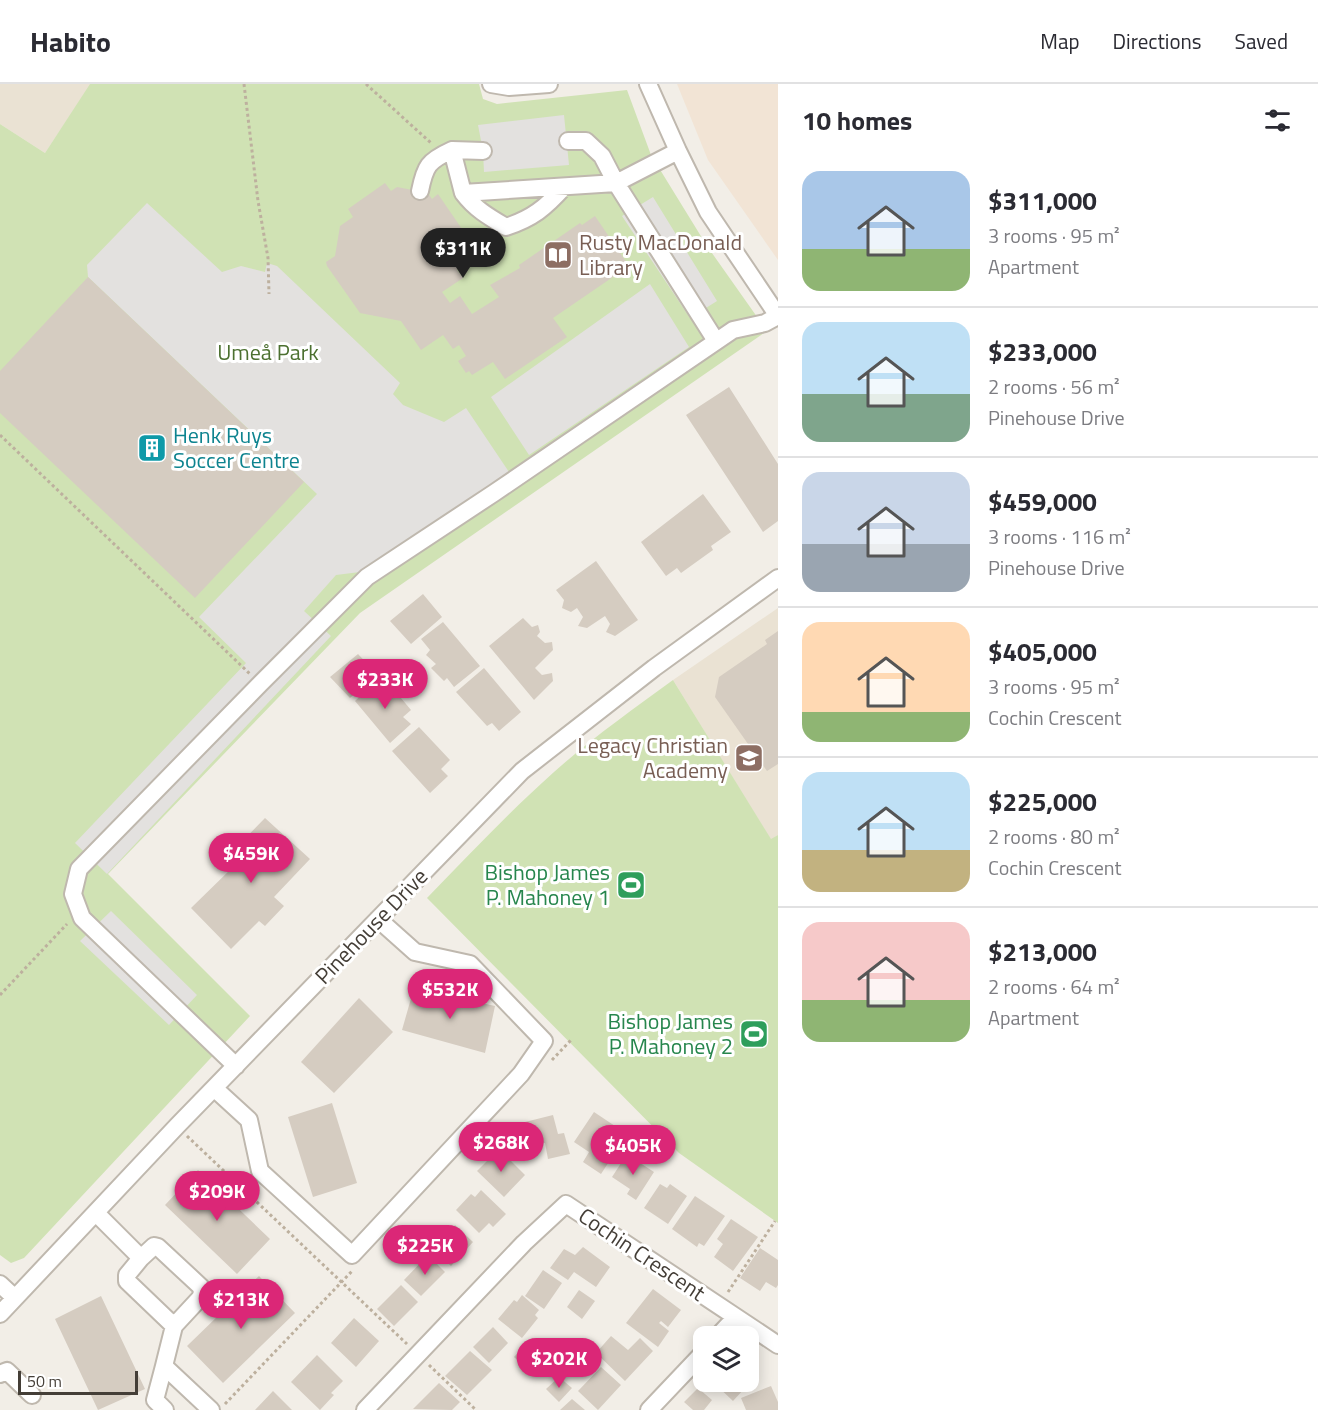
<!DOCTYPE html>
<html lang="en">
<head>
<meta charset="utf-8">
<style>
  body { margin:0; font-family:"Titillium Web",sans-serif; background:#f2f2f3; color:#2b2b33; height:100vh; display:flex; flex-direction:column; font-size:22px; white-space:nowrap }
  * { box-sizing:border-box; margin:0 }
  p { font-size:20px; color:#7c7c81 }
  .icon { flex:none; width:33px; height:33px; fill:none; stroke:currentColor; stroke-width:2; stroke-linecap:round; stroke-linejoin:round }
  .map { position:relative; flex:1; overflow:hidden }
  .side { display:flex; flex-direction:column; background:#fff; width:540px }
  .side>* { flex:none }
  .tools { position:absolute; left:693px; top:1242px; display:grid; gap:12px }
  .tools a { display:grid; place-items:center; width:66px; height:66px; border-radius:12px; background:#fff; box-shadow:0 3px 15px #0003; font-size:30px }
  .scale { position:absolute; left:18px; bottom:15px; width:120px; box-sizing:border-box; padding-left:6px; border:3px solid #443e37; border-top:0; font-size:16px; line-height:21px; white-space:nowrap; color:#443e37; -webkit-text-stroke:4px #fff; paint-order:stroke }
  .price { position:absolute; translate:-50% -51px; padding:0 14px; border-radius:21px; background:#db2777; color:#fff; font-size:20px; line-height:39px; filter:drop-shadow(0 2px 3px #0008) }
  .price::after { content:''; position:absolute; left:50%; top:36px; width:18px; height:14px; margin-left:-9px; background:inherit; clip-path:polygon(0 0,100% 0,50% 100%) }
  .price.active { background:#222; color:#fff }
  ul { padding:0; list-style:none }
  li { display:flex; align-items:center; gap:18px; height:150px; padding:0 24px }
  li+li { border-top:2px solid #e1e1e2 }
  li span { display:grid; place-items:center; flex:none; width:168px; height:120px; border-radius:18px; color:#555 }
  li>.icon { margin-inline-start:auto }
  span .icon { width:72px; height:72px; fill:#fffc; stroke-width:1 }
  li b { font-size:26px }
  h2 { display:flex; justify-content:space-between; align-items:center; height:72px; padding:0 24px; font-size:26px }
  header { display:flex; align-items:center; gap:36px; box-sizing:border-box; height:84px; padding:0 30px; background:#fff; border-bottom:2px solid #e1e1e2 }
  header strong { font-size:28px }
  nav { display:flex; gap:33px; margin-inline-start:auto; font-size:21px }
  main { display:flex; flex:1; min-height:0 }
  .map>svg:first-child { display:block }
  .commercial { fill:#f2e4d5 }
  .education { fill:#eae2d3 }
  .green { fill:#d0e2b4 }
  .parking { fill:#e3e1df }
  .building { fill:#d5ccc1 }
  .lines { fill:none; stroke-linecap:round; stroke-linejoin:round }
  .minor-casing { stroke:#bfb8ae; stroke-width:20 }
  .path { stroke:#bdb09e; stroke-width:3; stroke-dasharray:3 3; stroke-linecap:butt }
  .minor { stroke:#fff; stroke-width:16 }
  .labels { text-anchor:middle; stroke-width:6; stroke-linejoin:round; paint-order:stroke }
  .education-label { font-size:22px; fill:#785e54; stroke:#fff; text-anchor:start }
  .park-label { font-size:22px; fill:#4c7030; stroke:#fff }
  .culture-label { font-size:22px; fill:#0d838f; stroke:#fff; text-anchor:start }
  .leisure-label { font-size:22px; fill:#27864d; stroke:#fff; text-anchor:end }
  .street-label { font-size:22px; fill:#443e37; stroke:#fff }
</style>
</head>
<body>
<header>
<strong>Habito</strong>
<nav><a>Map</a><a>Directions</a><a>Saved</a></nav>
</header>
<main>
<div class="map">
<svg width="778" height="1326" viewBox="0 0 778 1326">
  <rect width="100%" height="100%" fill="#f2eee7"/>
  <!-- commercial -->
  <path class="commercial" d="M677 0H778V176L708 76Z"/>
  <!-- education -->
  <path class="education" d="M0 0H91L45 69 0 40Z
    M778 524V751L771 756 673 596Z"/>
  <!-- green -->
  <path class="green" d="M90 0H479L483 15 497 20 627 6 651 71 707 162 767 247 360 529 108 790 250 932 24 1174 11 1179 0 1171V40L45 69Z
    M673 596 771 755 778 751V1139L679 1069 427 814C469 771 509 728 554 688 591 655 632 626 673 596Z"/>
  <!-- parking -->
  <path class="parking" d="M564 31 569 81 484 88 483 67 478 41Z
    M653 113 717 217 690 234 622 132Z
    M147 119 222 188 241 182 265 188 267 179 277 182 400 299 393 310 403 321 444 338 466 324 509 388 368 487 336 491 304 527 331 552 107 790 75 759 246 579 199 533 317 410 88 193 87 181Z
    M650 200 689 263 529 371 491 313Z
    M111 827 197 911 169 941 80 857Z"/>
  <!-- building -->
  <path class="building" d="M385 99 391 107 397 103 428 109 432 115 438 110 464 148 457 152 462 159 457 186 463 194 442 208 450 219 460 212 472 230 499 213 490 201 520 184 519 181 580 139 582 141 595 132 629 182 553 234 567 253 505 295 493 278 472 291 469 287 466 289 458 277 466 272 459 261 453 265 443 251 421 266 401 237 360 229 327 182 326 178 335 172 340 142 353 133 348 125Z
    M88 193 304 398 195 514 0 329V287Z
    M729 303 778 380V437L763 448 686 331Z
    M703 410 731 448 711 462 713 466 681 489 677 484 666 492 641 458Z
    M596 477 638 536 615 552 606 548 610 540 605 532 587 544 578 542 583 533 577 524 571 528 562 524 564 516 556 506Z
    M423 510 442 533 411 560 390 537Z
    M523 534 532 543 538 541 540 548 537 552 545 559 552 558 553 566 535 584 542 591 552 589 553 597 534 616 489 562Z
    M443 538 480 582 454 603 447 594 444 597 431 584 436 580 426 571 430 566 421 555Z
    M778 547V680L767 687 715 613 719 593 767 560 765 556Z
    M358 570 377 590 350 614 330 593Z
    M484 584 521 628 499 647 492 639 487 642 456 608Z
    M377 596 386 606 391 602 411 626 403 633 411 640 390 659 355 617Z
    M419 643 450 676 441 685 448 692 430 709 392 667Z
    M265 734 310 775 274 813 284 822 265 842 259 837 231 865 191 824 233 783 224 776Z
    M414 904 495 922 485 969 402 946Z
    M359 914 393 948 334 1009 301 978Z
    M332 1019 357 1099 313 1113 288 1033Z
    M594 1028 627 1050 601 1090 583 1078 589 1068 574 1058Z
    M553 1031 558 1050 564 1049 570 1070 548 1075 545 1059 523 1064 517 1040Z
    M499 1065 525 1091 504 1113 477 1087Z
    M625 1073 633 1077 634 1075 654 1088 636 1116 627 1110 630 1105 612 1093Z
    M198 1086 270 1155 237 1190 165 1121Z
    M660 1100 667 1104 670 1100 687 1112 668 1140 644 1124Z
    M481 1106 506 1130 493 1143 489 1139 479 1149 456 1126 471 1110 475 1113Z
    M695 1112 725 1132 704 1162 699 1159 697 1163 672 1145Z
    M731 1135 758 1153 733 1187 714 1173 723 1160 717 1155Z
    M455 1141 473 1158 451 1182 433 1165Z
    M583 1163 610 1183 596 1203 574 1188 568 1196 550 1184 564 1165 575 1171Z
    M760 1164 778 1176V1201L776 1204 766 1198 760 1207 740 1194Z
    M428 1171 445 1188 421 1212 404 1196Z
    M543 1186 562 1199 544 1225 525 1212Z
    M259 1192 295 1229 223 1299 187 1262Z
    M401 1201 418 1218 394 1242 377 1225Z
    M653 1205 681 1226 668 1243 661 1237 659 1239 669 1247 658 1263 626 1239Z
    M579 1206 595 1217 582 1235 567 1223Z
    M522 1211 539 1226 535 1231 538 1234 522 1254 498 1235 514 1216 517 1218Z
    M101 1212 145 1305 98 1326 55 1235Z
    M354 1234 379 1257 356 1283 331 1259Z
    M493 1243 508 1259 489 1279 473 1263Z
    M611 1252 628 1266 640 1254 653 1267 625 1297 596 1269Z
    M581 1258 592 1268 582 1280 570 1269Z
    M525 1261 541 1276 530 1288 514 1273Z
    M470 1267 492 1286 467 1311 445 1292Z
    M317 1271 343 1297 331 1309 334 1311 320 1326 291 1298Z
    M601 1283 621 1301 598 1326 578 1307Z
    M748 1285 756 1292 733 1317 714 1299 715 1298H748Z
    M559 1293 572 1304 559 1318 546 1305Z
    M439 1299 460 1318 452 1326 413 1325Z
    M771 1302 778 1318V1326H746L741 1314Z
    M698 1304 712 1316 704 1326H693L684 1318Z
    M273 1307 292 1326H255Z
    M572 1315 585 1326H560Z"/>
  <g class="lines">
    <!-- minor casing -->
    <g class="minor-casing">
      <path id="minor" d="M491 0 509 3 549 0
        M648 0 678 67 708 128 778 232
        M568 57H586L602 72 616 99 716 257
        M564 103C545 124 533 134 506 143 489 133 475 125 463 109L616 99 678 67
        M420 107C425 82 428 77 452 66
        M463 109 452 66 483 67
        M236 982 82 834 73 810 79 785 260 600 367 493 494 409 733 246 765 239 778 232
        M214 1004 249 1036 260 1087 352 1171 521 990 544 957 470 880 415 868 378 835
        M96 1129 141 1174 127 1191V1197L174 1242 200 1214 202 1209 201 1203 158 1163 154 1162 141 1174
        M0 1200 15 1214
        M0 1230 177 1042 522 687 654 584 778 494
        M174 1242 164 1282 211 1326
        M718 1252 736 1233
        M164 1282 155 1316 165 1326
        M0 1290 7 1287 32 1311
        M365 1326 524 1159 566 1120 778 1261
        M649 1326 704 1268"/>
    </g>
    <!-- path -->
    <path class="path" d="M244 0 258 117 268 174 269 210
      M366 0 431 59
      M0 351 250 590
      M0 911 67 840
      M552 976 571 956
      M187 1052 407 1260
      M728 1208 775 1137
      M429 1281 476 1326
      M225 1320 353 1186"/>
    <!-- minor -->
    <use href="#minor" class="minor"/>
  </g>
  <!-- icons -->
  <defs>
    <g id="library-square" transform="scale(1.5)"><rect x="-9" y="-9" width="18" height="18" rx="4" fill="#8d6e63" stroke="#fff"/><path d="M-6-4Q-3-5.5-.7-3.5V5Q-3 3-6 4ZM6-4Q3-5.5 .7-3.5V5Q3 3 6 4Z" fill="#fff"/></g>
    <g id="building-square" transform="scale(1.5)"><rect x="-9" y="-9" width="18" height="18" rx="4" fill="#0f9aa8" stroke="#fff"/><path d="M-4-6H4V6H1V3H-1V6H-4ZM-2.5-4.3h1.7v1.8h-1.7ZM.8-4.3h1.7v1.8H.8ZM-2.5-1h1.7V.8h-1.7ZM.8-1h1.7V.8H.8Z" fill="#fff"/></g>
    <g id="school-square" transform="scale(1.5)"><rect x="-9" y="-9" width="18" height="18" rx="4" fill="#8d6e63" stroke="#fff"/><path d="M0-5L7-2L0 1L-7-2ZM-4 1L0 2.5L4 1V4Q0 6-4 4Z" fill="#fff"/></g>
    <g id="stadium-square" transform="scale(1.5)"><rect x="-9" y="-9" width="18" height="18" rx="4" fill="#2e9e5b" stroke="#fff"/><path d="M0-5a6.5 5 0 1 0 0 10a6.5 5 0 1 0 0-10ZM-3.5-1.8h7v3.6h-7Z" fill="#fff"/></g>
  </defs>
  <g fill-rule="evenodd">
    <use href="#library-square" x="558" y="171"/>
    <use href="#building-square" x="152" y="364"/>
    <use href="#school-square" x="749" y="674"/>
    <use href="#stadium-square" x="631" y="801"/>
    <use href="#stadium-square" x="754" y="950"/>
  </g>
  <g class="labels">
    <!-- education labels -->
    <g class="education-label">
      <text x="579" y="166">Rusty MacDonald<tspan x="579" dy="25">Library</tspan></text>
      <text x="728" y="669" text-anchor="end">Legacy Christian<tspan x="728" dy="25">Academy</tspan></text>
    </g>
    <!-- park labels -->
    <g class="park-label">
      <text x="268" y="276">Umeå Park</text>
    </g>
    <!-- culture labels -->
    <g class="culture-label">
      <text x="173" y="359">Henk Ruys<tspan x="173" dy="25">Soccer Centre</tspan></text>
    </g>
    <!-- leisure labels -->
    <g class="leisure-label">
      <text x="610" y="796">Bishop James<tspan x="610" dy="25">P. Mahoney 1</tspan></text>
      <text x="733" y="945">Bishop James<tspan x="733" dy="25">P. Mahoney 2</tspan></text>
    </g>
    <!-- street labels -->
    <g class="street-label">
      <text transform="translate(371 842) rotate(-46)" y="8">Pinehouse Drive</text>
      <text transform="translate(642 1170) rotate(34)" y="8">Cochin Crescent</text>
    </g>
  </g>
</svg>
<div class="tools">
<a><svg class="icon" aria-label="layers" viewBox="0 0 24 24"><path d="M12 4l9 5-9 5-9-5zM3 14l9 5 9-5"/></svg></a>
</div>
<div class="scale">50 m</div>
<b class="price active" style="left:463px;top:195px">$311K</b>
<b class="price" style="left:385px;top:626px">$233K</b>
<b class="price" style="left:251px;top:800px">$459K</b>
<b class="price" style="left:450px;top:936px">$532K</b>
<b class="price" style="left:501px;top:1089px">$268K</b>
<b class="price" style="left:633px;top:1092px">$405K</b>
<b class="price" style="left:217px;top:1138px">$209K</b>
<b class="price" style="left:425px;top:1192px">$225K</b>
<b class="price" style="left:241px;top:1246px">$213K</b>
<b class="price" style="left:559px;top:1305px">$202K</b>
</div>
<section class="side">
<h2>10 homes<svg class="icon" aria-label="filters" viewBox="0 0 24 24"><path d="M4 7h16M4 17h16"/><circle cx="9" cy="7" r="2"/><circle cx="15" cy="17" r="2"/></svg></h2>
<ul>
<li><span style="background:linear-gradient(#a9c7e8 65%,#8fb573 0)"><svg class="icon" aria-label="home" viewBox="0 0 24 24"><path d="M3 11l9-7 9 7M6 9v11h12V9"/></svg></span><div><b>$311,000</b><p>3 rooms · 95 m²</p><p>Apartment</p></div></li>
<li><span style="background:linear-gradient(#bfe0f5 60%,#7fa58c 0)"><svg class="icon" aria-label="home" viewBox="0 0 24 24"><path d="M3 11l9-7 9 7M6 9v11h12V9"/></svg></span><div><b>$233,000</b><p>2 rooms · 56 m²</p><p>Pinehouse Drive</p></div></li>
<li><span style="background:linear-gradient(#c9d6e8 60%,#9aa5b1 0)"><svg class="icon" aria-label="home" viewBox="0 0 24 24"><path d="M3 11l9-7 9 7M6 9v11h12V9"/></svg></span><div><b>$459,000</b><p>3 rooms · 116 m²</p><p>Pinehouse Drive</p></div></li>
<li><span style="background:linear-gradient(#ffd9b3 75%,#8fb573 0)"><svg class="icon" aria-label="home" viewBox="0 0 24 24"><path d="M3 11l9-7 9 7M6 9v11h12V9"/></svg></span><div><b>$405,000</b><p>3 rooms · 95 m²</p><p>Cochin Crescent</p></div></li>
<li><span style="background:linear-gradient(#bfe0f5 65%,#c2b280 0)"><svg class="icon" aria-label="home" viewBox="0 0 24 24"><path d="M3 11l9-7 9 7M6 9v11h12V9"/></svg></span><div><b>$225,000</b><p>2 rooms · 80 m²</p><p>Cochin Crescent</p></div></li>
<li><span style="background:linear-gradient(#f6c9c9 65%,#8fb573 0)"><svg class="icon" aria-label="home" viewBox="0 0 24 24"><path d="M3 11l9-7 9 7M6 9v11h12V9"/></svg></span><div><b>$213,000</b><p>2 rooms · 64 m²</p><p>Apartment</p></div></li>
</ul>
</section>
</main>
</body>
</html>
